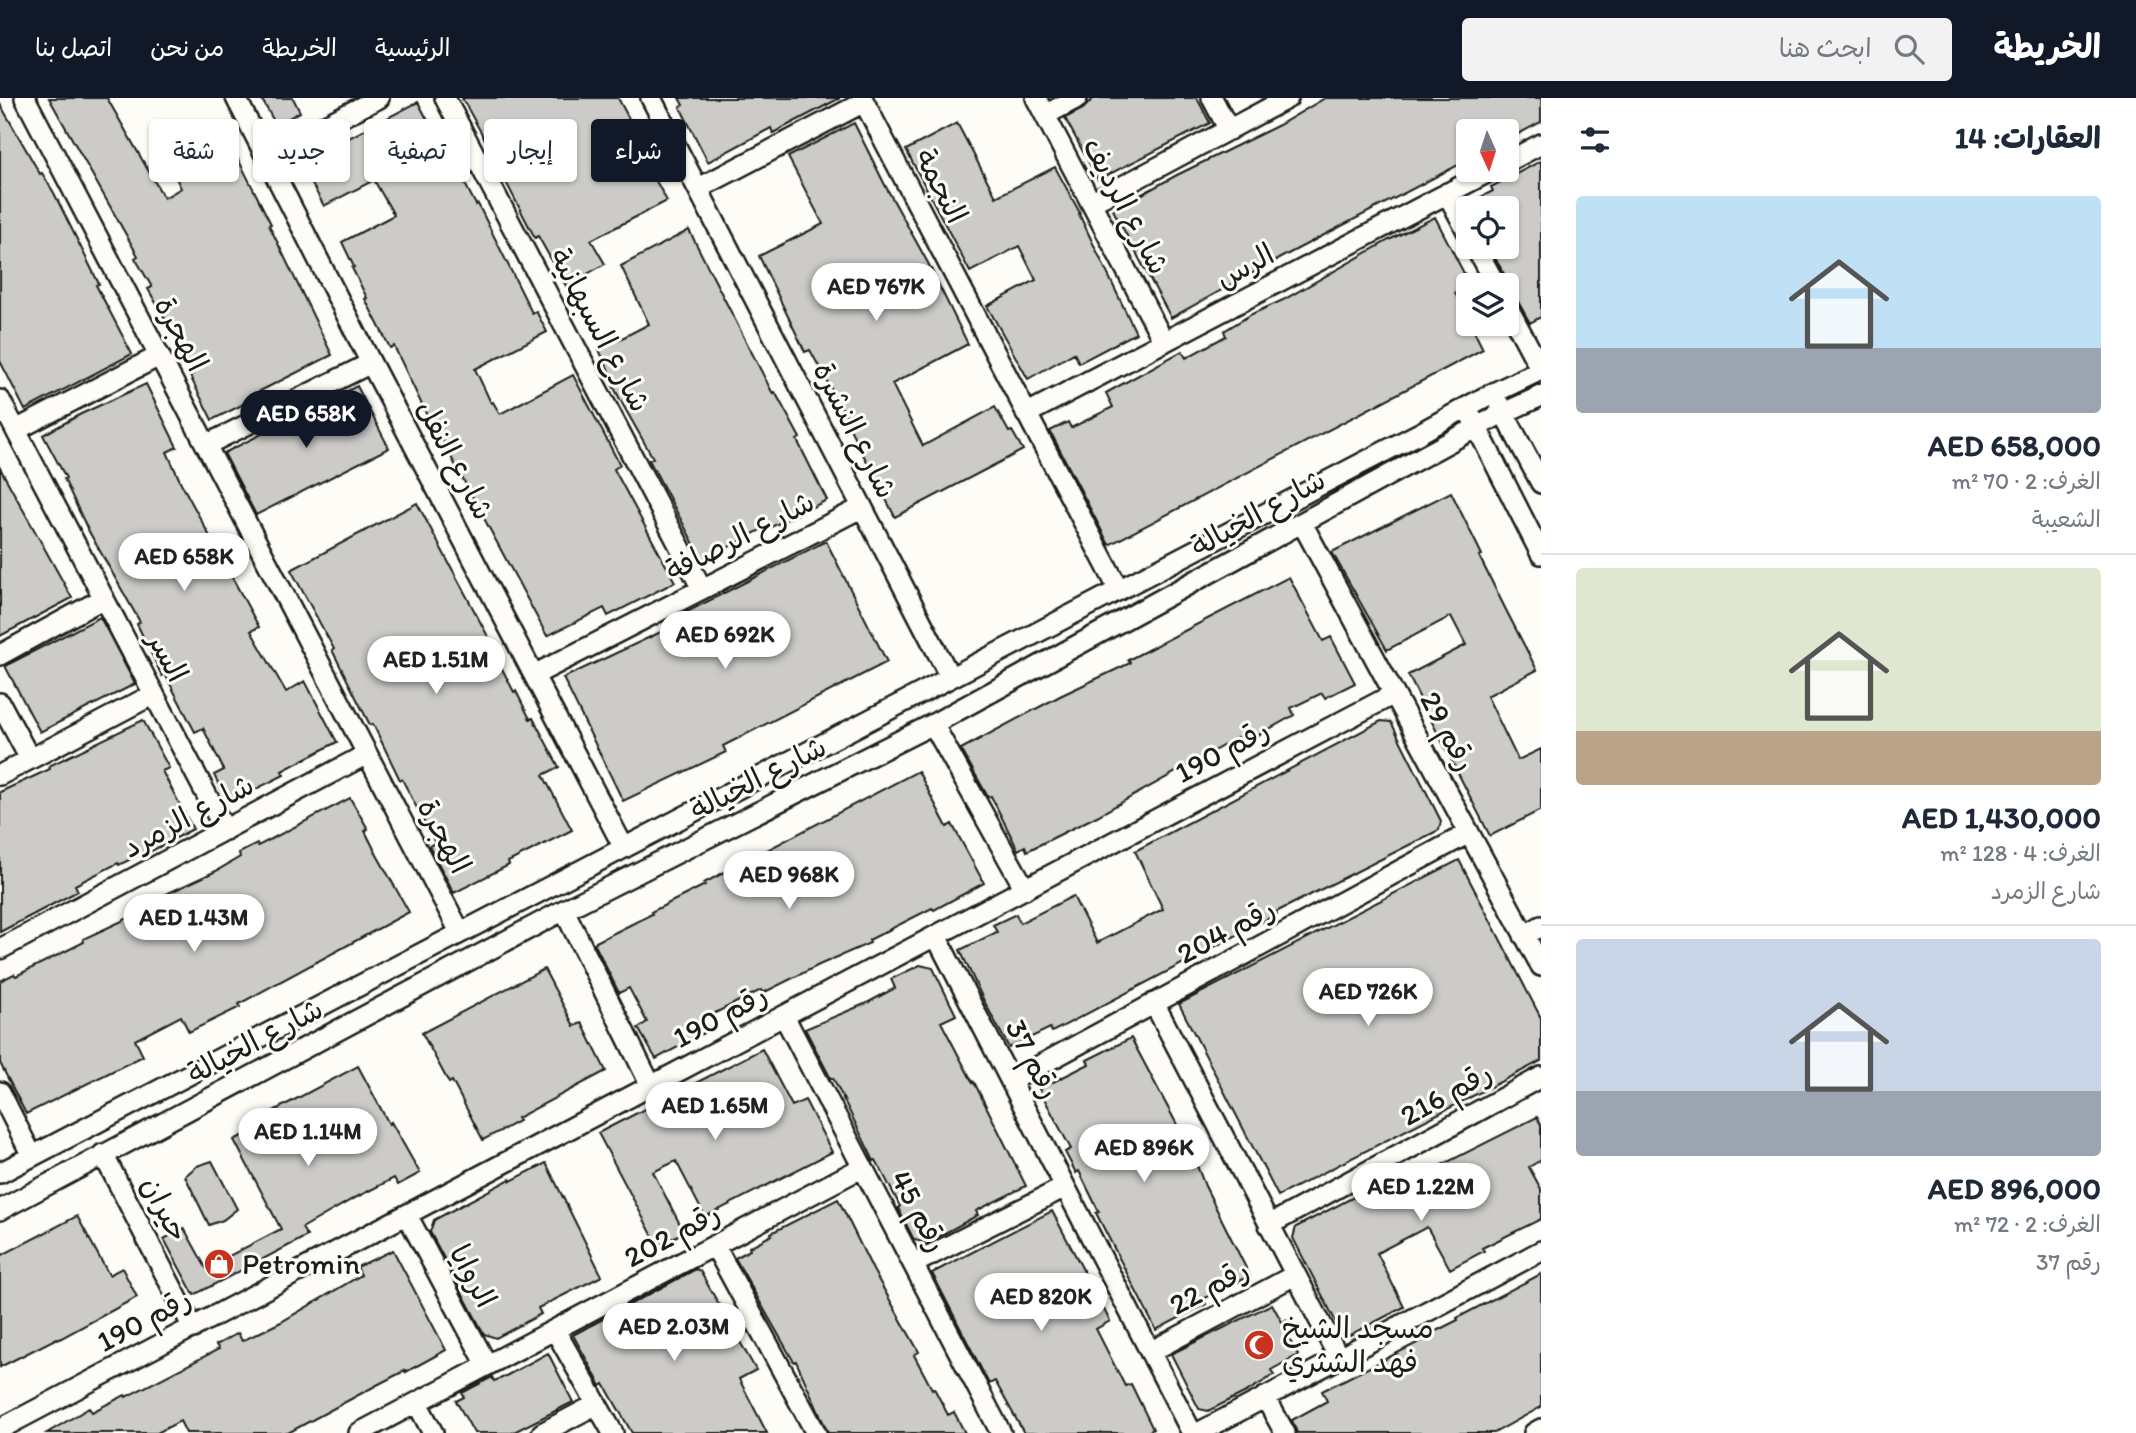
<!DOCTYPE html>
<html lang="ar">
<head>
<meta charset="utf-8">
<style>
  body { margin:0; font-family:Itim,"Playpen Sans Arabic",sans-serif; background:#f2f2f3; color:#1f2937; direction:rtl; height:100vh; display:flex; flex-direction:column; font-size:26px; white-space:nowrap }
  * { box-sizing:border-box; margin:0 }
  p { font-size:23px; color:#747a83 }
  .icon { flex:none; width:38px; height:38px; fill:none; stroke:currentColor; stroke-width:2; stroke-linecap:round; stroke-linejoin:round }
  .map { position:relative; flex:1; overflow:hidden; direction:ltr }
  .panel { display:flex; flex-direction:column; background:#fff; width:595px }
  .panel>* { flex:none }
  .banner { position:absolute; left:21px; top:21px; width:665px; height:63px; direction:rtl; display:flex; gap:14px }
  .needle { width:46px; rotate:177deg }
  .tools { position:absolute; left:1456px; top:21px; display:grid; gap:14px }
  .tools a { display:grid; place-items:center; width:63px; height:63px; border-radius:7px; background:#fff; box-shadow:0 2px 5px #0004; font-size:35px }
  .price { position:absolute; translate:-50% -60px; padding:0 16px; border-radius:24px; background:#fff; color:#222; font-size:23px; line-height:46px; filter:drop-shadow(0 2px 4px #0008) }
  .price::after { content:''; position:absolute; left:50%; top:42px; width:21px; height:16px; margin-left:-10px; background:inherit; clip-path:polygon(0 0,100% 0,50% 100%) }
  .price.active { background:#111827; color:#fff }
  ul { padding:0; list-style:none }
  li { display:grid; align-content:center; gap:14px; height:371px; padding:0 35px }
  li+li { border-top:2px solid #e0e1e3 }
  li span { display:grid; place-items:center; height:217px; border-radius:7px; color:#555 }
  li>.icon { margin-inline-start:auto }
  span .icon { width:126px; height:126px; fill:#fffc; stroke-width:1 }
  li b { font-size:30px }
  h2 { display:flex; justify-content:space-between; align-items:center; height:84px; padding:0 35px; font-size:30px }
  .chip { padding:0 24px; border-radius:7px; background:#fff; box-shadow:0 2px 5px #0004; font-size:24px; line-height:63px }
  .chip.active { background:#111827; color:#fff }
  header { display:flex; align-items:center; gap:42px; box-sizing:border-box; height:98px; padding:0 35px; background:#111827; color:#fff }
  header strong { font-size:33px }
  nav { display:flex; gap:38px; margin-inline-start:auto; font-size:24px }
  .search { width:490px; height:63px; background:#f2f2f3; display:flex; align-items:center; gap:18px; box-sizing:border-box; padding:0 24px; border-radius:7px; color:#747a83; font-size:26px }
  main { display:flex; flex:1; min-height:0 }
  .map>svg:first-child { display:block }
  .building { fill:#cccbc8; stroke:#1c1c1c; stroke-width:2 }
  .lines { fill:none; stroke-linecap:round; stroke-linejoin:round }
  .minor-casing { stroke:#1c1c1c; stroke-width:24 }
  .minor { stroke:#fdfcf7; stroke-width:19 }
  .labels { text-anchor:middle; stroke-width:6; stroke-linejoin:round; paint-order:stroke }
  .street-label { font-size:30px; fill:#1c1c1c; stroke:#fdfcf7 }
  .poi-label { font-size:30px; fill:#1c1c1c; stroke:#fdfcf7; text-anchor:start }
</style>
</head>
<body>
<header>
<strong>الخريطة</strong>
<div class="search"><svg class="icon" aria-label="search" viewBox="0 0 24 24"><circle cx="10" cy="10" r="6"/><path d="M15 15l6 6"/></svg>ابحث هنا</div>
<nav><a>الرئيسية</a><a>الخريطة</a><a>من نحن</a><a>اتصل بنا</a></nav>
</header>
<main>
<section class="panel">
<h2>العقارات: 14<svg class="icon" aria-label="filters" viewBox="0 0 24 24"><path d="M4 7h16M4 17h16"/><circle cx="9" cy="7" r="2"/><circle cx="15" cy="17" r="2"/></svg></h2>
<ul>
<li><span style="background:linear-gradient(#bfe0f5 70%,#9aa5b1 0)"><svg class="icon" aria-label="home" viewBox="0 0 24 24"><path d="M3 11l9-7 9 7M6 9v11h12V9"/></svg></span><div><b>AED 658,000</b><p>الغرف: 2 · 70 m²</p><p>الشعيبة</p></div></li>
<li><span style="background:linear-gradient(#dfe7d0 75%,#b9a48a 0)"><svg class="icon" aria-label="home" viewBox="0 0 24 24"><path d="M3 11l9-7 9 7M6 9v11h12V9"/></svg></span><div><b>AED 1,430,000</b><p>الغرف: 4 · 128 m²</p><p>شارع الزمرد</p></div></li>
<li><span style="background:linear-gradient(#c9d6e8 70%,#9aa5b1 0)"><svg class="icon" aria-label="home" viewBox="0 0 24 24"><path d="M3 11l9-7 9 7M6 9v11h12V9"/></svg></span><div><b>AED 896,000</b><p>الغرف: 2 · 72 m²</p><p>رقم 37</p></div></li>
</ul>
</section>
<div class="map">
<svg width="1541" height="1335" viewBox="0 0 1541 1335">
  <rect width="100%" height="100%" fill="#fdfcf7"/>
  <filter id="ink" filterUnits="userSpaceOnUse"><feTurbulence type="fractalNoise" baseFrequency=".0143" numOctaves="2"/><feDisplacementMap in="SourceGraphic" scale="14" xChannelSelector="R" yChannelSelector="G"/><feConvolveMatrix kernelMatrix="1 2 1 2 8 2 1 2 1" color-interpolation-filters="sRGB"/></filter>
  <g filter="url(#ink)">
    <!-- building -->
    <path class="building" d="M49 0H107L164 100 181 90 170 68 227 39 271 126 269 127 332 257 260 293 262 297 212 322 190 278 193 276 177 249 180 247 148 191 152 189 135 160 138 158Z
      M261 0H293L300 14 276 27Z
      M462 0H618L643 47 638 50 667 103 591 142 605 166 566 188 538 138 535 140 506 84 504 85 494 67 498 65Z
      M679 0H840L773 35 771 30 708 64 680 9 683 7Z
      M1094 0H1197L1210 25 1098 82 1065 20 1083 11Z
      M1325 0H1541V24L1507 42V33H1468V62L1284 158 1171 220 1113 112 1177 77 1279 27Z
      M418 4 443 51 440 52 458 84 463 82 476 107 478 106 532 215 536 213 547 234 475 271 491 305 493 304 500 316 573 277 620 367 614 371 675 484 608 518 604 510 547 538 434 327 432 328 394 248 390 250 381 232 365 201 367 200 352 170 354 169 342 144 394 117 374 82 324 108 309 81 335 67 324 46 344 35 347 41Z
      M0 6 40 76 42 75 54 95 99 186 96 187 132 256 25 312 0 263Z
      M854 25 886 89 928 165 968 246 892 286 923 348 995 309 1009 334 1012 333 1023 352 895 419 844 319 846 318 810 252 805 254 759 158 823 126 788 59Z
      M957 25 996 99 1055 69 1080 115 1079 116 1136 235 1079 265 1074 255 1028 281 987 208 1036 182 1019 148 970 174 906 52Z
      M1541 63V219L1530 225 1517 202 1510 197 1507 181 1489 149H1507V110H1469L1467 106 1493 93 1491 89Z
      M1435 119 1470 187 1455 195 1483 251 1109 447 1050 333 1068 324 1071 330 1113 309 1106 295 1182 253 1186 260 1226 238 1224 233 1252 216 1283 202 1389 142Z
      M689 132 773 296 775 294 800 340 797 342 827 402 763 433 762 431 703 463 649 362 653 360 623 307 609 280 612 279 599 252 649 226 621 168Z
      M146 286 177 349 167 354 181 385 259 529 251 533 286 594 305 583 337 644 282 673 284 677 228 705 214 677 224 672 203 630 195 634 165 576 162 578 137 526 140 524 87 430 64 381 66 380 43 337 81 316Z
      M357 288 389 350 256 417 224 355Z
      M0 370 72 500 0 538Z
      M1451 394 1482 457 1479 458 1507 514 1537 572 1487 598 1518 662 1541 651V712L1490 738 1408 577 1466 547 1451 518 1387 552 1332 454Z
      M417 405 500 561 498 563 514 594 516 593 530 621 533 620 559 669 543 677 572 732 508 764 509 767 454 795 429 748 435 745 402 681 400 682 373 626 370 627 332 552 334 551 291 472Z
      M826 443 887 564 723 648 726 654 623 703 563 580 680 525 677 519Z
      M1289 479 1323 543 1331 539 1355 585 1325 600 1322 595 1291 610 1294 617 1248 643 1244 636 1097 718 1027 753 1025 748 1018 752 991 698 988 699 961 651 1060 598 1130 565 1128 562Z
      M100 519 135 586 40 634 5 568Z
      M143 622 169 670 162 673 193 731 146 756 145 754 119 767 118 765 75 787 78 793 0 834V694L50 671 49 668Z
      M1381 623 1391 624 1441 723 1439 732 1276 814 1277 816 1052 934 1050 930 1009 950 982 899 960 852 997 834 993 827 1016 816 1020 825 1073 798 1097 845 1163 811 1135 753Z
      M918 673 947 729 952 726 984 785 934 812 932 810 869 842 870 845 819 867 763 895 761 892 703 921 709 932 656 961 638 930 647 924 629 890 619 895 594 845 652 816 651 814 705 787 704 785Z
      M350 700 368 731 365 733 377 757 409 814 239 906 240 909 189 934 181 918 135 942 143 958 26 1016 0 965V883L14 876 16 878 84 844 83 841 135 817 134 815 160 799 216 773 240 759 239 755 257 746 258 748Z
      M1459 762 1541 920V963L1278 1098 1179 906Z
      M920 867 933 870 956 917 941 924 973 985 974 984 1026 1088 976 1113 978 1117 927 1145 914 1142 898 1110 900 1108 876 1062 874 1063 833 980 831 981 805 931 867 905 895 890 891 881Z
      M544 871 574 928 582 925 606 973 517 1020 519 1023 483 1042 452 983 449 985 422 935Z
      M1131 940 1192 1055 1205 1088 1250 1178 1203 1201 1206 1206 1156 1232 1096 1115 1099 1114 1079 1073 1076 1075 1065 1054 1071 1051 1039 991 1089 966 1087 962Z
      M762 951 792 1008 805 1002 832 1054 705 1119 676 1063 653 1074 684 1134 658 1148 598 1035Z
      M358 968 389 1026 391 1024 420 1075 398 1087 394 1080 351 1102 302 1130 307 1138 194 1197 164 1141 184 1130 206 1170 281 1131 234 1042 252 1033 249 1026Z
      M1537 1019 1541 1027V1062L1529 1069 1541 1091V1121L1482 1150 1484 1153 1450 1171 1427 1129 1377 1155 1404 1209 1350 1237 1342 1236 1293 1140 1296 1129 1398 1076 1404 1086Z
      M212 1063 237 1111 223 1122 209 1127 185 1078 197 1068Z
      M546 1065 602 1178 538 1210 541 1216 496 1240 484 1236 430 1134 434 1122 510 1081 511 1083Z
      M838 1101 873 1172 919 1254 914 1257 932 1291 934 1290 948 1317 954 1314 965 1335H828L796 1263 794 1264 782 1243 735 1160 750 1152 749 1149 772 1137 771 1135Z
      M1052 1113 1110 1223 1096 1231 1125 1288 1131 1286 1153 1331 1146 1335H1024L995 1283 989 1286 932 1175Z
      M77 1118 109 1177 122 1170 137 1199 58 1242 57 1240 0 1269V1158Z
      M393 1152 446 1252 406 1274V1272L377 1287 288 1335H186L180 1323 157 1335H47L89 1310 92 1314 125 1297 126 1299 219 1251 216 1247 238 1235 242 1243 281 1224 361 1177 357 1169Z
      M696 1171 700 1173 756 1272 739 1281 767 1335H632L604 1286 601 1288 573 1237Z
      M1541 1176V1309L1494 1335H1297L1292 1322 1327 1303 1322 1293 1425 1241 1424 1239 1458 1222 1457 1220Z
      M1272 1206 1282 1224 1286 1222 1293 1233 1287 1237 1298 1257 1271 1272 1274 1277 1246 1294 1208 1313 1199 1311 1171 1256Z
      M548 1255 573 1304 512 1335H474L456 1303 464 1299 462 1295 492 1279 494 1283 502 1280Z"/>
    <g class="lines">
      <!-- minor casing -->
      <g class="minor-casing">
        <path id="minor" d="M25 0 460 834
          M236 0 371 265 624 750
          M445 0 702 491
          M651 0 950 579
          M862 0 1119 492
          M1036 0 1164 244
          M1212 0 1229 32
          M1045 17 1077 0
          M266 57 379 0
          M1507 64 1541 46
          M699 90 864 4
          M1447 95 1468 135
          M1091 105 1288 0
          M1475 149 1496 187
          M1507 208 1541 272
          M0 302 225 732
          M1499 306 1541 385
          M1026 316 1492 72
          M1472 320 1541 456
          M16 332 159 258
          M206 347 371 265
          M1302 425 1541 868
          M0 557 104 500
          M534 577 861 410
          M0 605 30 661
          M933 626 1025 791
          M0 677 154 596
          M564 812 651 988
          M936 838 1192 1335
          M1524 838 1541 828
          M0 851 367 656
          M1154 905 1339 1260
          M784 918 1001 1335
          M1011 983 1469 735
          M0 994 32 1058
          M103 1056 193 1230
          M0 1075 1418 336 1485 299 1541 272
          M0 1112 564 812 933 626 1497 318 1541 298
          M407 1117 487 1267
          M1269 1127 1541 979
          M715 1148 816 1335
          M913 1166 1065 1089
          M555 1232 613 1335
          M1150 1254 1295 1177
          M1265 1299 1285 1335
          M417 1305 433 1335
          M0 1331 1394 596
          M359 1335 863 1069
          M542 1335 597 1306
          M1198 1335 1541 1153
          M1534 1335 1541 1331"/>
      </g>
      <!-- minor -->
      <use href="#minor" class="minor"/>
    </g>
  </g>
  <!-- icons -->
  <defs>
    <g id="shop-disc" transform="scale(1.575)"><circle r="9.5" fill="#c8321e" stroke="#fdfcf7"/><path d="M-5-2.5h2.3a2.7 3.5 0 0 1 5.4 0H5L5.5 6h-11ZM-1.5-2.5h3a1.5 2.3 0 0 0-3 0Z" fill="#fff"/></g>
    <g id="mosque-disc" transform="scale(1.575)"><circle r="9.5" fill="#c8321e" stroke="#fdfcf7"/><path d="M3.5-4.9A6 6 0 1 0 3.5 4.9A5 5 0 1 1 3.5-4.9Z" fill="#fff"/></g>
  </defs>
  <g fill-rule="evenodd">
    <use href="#shop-disc" x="219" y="1166"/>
    <use href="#mosque-disc" x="1259" y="1247"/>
  </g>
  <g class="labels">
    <!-- street labels -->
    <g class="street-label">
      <text transform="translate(941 88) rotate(63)" y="10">النجمة</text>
      <text transform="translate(1126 108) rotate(62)" y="10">شارع الرديف</text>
      <text transform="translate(1245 168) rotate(-28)" y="10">الرس</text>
      <text transform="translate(600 232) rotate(62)" y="10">شارع السبهانية</text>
      <text transform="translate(181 236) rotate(62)" y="10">الهجرة</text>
      <text transform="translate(855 332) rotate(63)" y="10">شارع النشرة</text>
      <text transform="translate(455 362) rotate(62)" y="10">شارع النفل</text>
      <text transform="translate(1258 415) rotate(-29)" y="10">شارع الخيالة</text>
      <text transform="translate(740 438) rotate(-27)" y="10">شارع الرصافة</text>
      <text transform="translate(168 559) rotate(62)" y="10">السر</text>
      <text transform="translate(1448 633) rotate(62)" y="10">رقم 29</text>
      <text transform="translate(1222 653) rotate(-28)" y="10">رقم 190</text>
      <text transform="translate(758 680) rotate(-27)" y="10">شارع الخيالة</text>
      <text transform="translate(188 718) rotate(-28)" y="10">شارع الزمرد</text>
      <text transform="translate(444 738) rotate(62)" y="10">الهجرة</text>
      <text transform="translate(1226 833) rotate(-28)" y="10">رقم 204</text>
      <text transform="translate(720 918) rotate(-28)" y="10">رقم 190</text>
      <text transform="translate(255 943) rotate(-28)" y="10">شارع الخيالة</text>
      <text transform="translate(1033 961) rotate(63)" y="10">رقم 37</text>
      <text transform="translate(1446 996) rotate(-29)" y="10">رقم 216</text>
      <text transform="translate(165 1111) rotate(63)" y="10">حيران</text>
      <text transform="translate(919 1113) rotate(62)" y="10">رقم 45</text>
      <text transform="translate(672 1137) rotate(-28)" y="10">رقم 202</text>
      <text transform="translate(473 1178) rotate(62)" y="10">الروايا</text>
      <text transform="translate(1209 1189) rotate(-28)" y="10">رقم 22</text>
      <text transform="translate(144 1222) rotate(-28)" y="10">رقم 190</text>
    </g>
    <!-- poi labels -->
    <g class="poi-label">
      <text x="242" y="1176">Petromin</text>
      <text x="1282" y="1240">مسجد الشيخ<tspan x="1282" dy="34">فهد الشثري</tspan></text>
    </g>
  </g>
</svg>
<div class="tools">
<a><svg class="needle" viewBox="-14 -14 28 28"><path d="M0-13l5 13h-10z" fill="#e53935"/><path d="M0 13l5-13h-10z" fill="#747a83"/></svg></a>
<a><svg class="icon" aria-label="locate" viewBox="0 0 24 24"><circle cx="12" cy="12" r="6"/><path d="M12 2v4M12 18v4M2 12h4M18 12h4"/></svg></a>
<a><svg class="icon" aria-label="layers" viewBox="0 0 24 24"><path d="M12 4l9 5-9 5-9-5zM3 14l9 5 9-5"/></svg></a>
</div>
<b class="price" style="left:876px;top:225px">AED 767K</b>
<b class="price active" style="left:306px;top:352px">AED 658K</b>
<b class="price" style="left:184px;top:495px">AED 658K</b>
<b class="price" style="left:725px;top:573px">AED 692K</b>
<b class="price" style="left:436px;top:598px">AED 1.51M</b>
<b class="price" style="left:789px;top:813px">AED 968K</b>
<b class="price" style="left:194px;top:856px">AED 1.43M</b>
<b class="price" style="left:1368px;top:930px">AED 726K</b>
<b class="price" style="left:715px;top:1044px">AED 1.65M</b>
<b class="price" style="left:308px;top:1070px">AED 1.14M</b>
<b class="price" style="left:1144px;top:1086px">AED 896K</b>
<b class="price" style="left:1421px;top:1125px">AED 1.22M</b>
<b class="price" style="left:1041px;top:1235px">AED 820K</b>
<b class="price" style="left:674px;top:1265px">AED 2.03M</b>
<div class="banner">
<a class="chip active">شراء</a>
<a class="chip">إيجار</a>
<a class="chip">تصفية</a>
<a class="chip">جديد</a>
<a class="chip">شقة</a>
</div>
</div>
</main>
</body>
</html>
